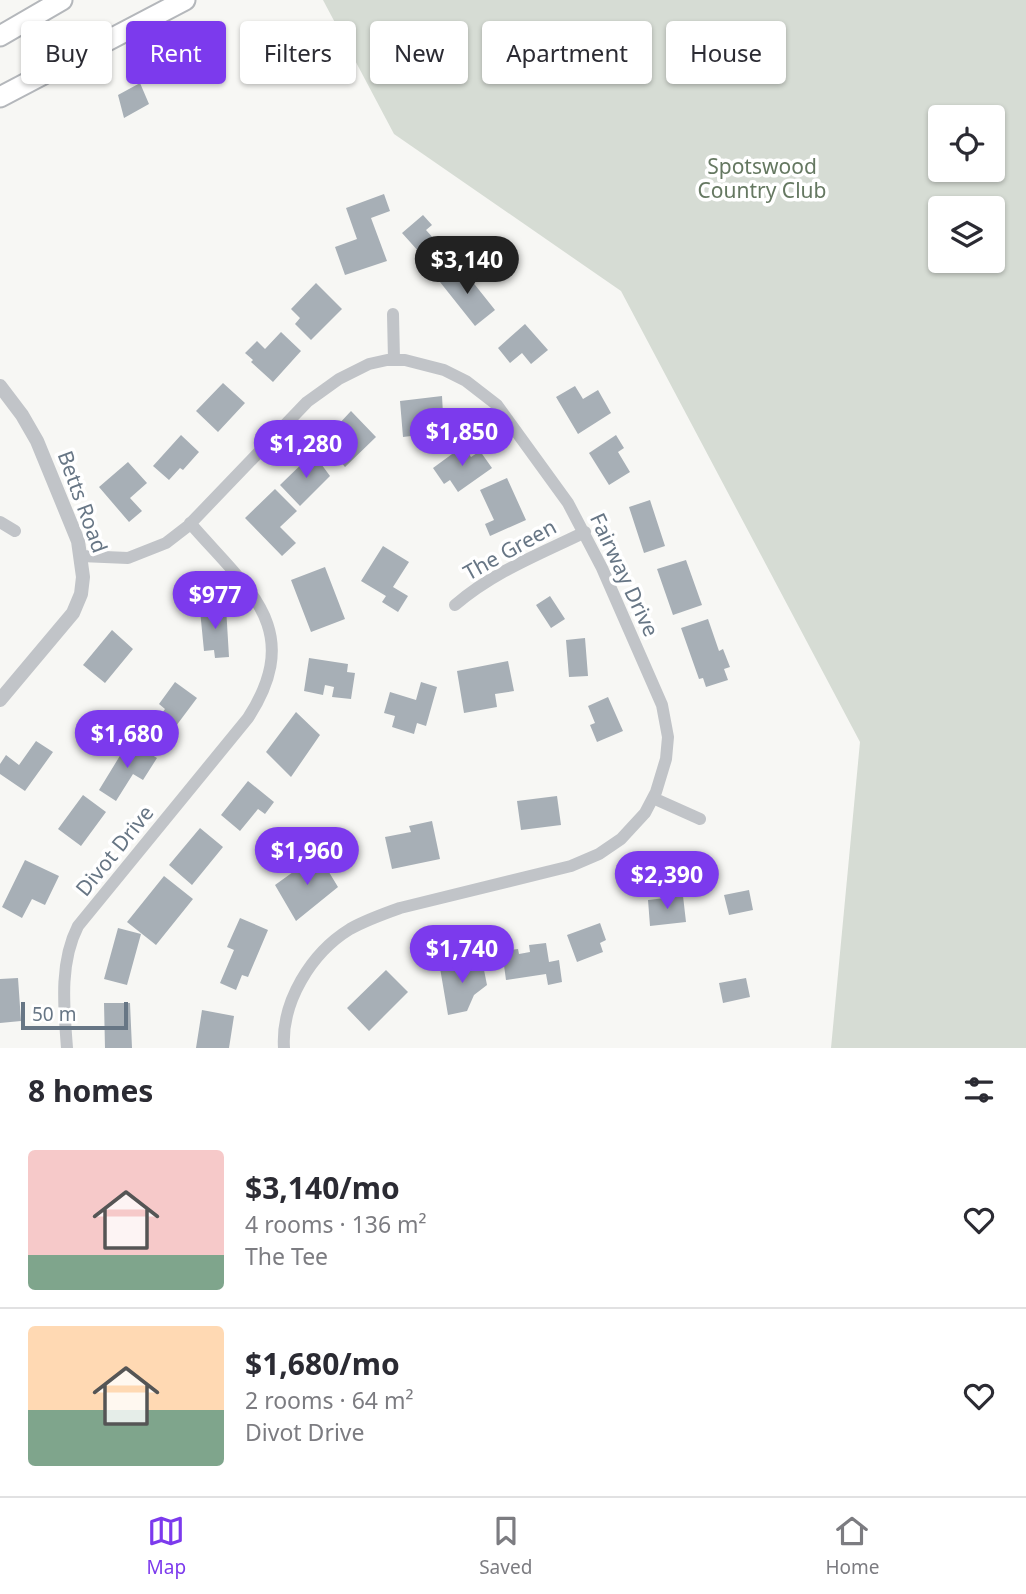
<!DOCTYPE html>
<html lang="en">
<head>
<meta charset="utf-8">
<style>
  body { margin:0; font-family:"Noto Sans",sans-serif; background:#f7f7f7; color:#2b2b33; height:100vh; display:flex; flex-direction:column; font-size:26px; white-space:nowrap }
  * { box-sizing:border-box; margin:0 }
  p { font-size:23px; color:#7c7c81 }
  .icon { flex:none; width:38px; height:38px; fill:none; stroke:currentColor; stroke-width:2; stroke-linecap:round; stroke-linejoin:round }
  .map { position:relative; height:1048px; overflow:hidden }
  .panel { display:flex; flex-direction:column; background:#fff; flex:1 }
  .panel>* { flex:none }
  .hud { position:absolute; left:21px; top:21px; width:985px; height:63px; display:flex; gap:14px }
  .tools { position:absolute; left:928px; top:105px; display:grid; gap:14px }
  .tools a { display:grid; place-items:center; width:77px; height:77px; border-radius:7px; background:#fff; box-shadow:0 2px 5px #0004; font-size:35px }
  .scale { position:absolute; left:21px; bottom:18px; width:107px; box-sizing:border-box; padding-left:7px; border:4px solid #677685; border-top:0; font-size:19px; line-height:24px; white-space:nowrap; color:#677685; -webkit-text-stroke:5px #fff; paint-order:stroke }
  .price { position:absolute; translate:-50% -60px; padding:0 16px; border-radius:24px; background:#7c3aed; color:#fff; font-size:23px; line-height:46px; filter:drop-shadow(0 2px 4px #0008) }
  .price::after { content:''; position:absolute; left:50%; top:42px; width:21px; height:16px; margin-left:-10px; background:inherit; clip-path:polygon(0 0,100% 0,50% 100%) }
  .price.on { background:#222; color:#fff }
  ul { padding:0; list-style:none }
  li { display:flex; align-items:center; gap:21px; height:175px; padding:0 28px }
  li+li { border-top:2px solid #e1e1e2 }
  li span { display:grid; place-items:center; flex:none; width:196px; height:140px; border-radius:7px; color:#555 }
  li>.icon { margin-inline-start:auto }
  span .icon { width:84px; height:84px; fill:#fffc; stroke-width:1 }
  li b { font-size:30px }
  h2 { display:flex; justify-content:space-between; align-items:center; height:84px; padding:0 28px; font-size:30px }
  .tag { padding:0 24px; border-radius:7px; background:#fff; box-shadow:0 2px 5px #0004; font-size:24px; line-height:63px }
  .tag.on { background:#7c3aed; color:#fff }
  .menu { display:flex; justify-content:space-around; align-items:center; height:98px; border-top:2px solid #e1e1e2; background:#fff; font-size:19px; color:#7c7c81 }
  .menu a { display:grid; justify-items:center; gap:4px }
  .menu .on { color:#7c3aed }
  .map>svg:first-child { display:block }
  .green { fill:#d6dcd4; fill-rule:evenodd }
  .building { fill:#a7afb6 }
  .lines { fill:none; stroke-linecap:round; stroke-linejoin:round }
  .trunk-casing { stroke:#b4b7bb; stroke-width:23 }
  .minor { stroke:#c1c4c8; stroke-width:12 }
  .tertiary { stroke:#c1c4c8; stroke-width:14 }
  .trunk { stroke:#fff; stroke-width:19 }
  .labels { text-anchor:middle; stroke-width:7; stroke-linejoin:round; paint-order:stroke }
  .park-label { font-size:21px; fill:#657861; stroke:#fff }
  .street-label { font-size:21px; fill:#677685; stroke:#fff }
</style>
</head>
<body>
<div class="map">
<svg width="1026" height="1048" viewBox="0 0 1026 1048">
  <rect width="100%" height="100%" fill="#f7f7f4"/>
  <!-- green -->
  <path class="green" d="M323 0H1026V1048H831L860 742 621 291 394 134ZM940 117H992V170H940ZM940 208H992V261H940Z"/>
  <!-- building -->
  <path class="building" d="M140 83 149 104 124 118 118 95Z
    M384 194 390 211 371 218 387 261 345 275 335 247 357 239 346 208Z
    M423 215 432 225 426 230 451 258 437 272 402 233Z
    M460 266 495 310 475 326 440 282Z
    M316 283 342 309 311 340 295 324 300 318 291 309Z
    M525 324 548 350 531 364 522 353 510 363 498 348Z
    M281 332 301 351 273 382 251 362 253 360 245 353 257 341 265 349Z
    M223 383 245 403 218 432 196 411Z
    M575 386 583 399 598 390 611 413 578 434 556 397Z
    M442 396 444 432 403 437 400 401Z
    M351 411 376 437 345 467 323 441Z
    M181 435 199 452 183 470 180 468 169 480 153 466Z
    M616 435 624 448 618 452 630 472 609 485 589 453Z
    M463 446 471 457 480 451 492 468 458 492 450 480 444 484 433 468Z
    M313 453 330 476 300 506 280 485Z
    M128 462 147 483 130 498 142 511 129 522 99 487Z
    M507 478 526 520 490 536 485 524 494 520 480 490Z
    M275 489 297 511 280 527 296 543 282 556 245 518Z
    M650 500 665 546 644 553 629 507Z
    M383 546 409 562 393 587 408 596 398 612 382 602 386 596 361 581Z
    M686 560 702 605 673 615 657 569Z
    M325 567 345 619 311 632 291 580Z
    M550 596 565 619 551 628 536 605Z
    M226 607 229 657 215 658 214 650 204 651 200 610Z
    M708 619 719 651 723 649 730 667 724 669 728 680 706 687 703 678 699 679 681 628Z
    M112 630 133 649 105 683 83 665Z
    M585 638 588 676 569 677 566 640Z
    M309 658 348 664 347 672 355 673 351 699 332 697 334 687 325 685 323 695 304 691Z
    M508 661 514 691 495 694 497 707 464 713 457 671Z
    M175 682 197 698 164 742 149 731 165 709 159 704Z
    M421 682 437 687 426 726 417 723 414 734 392 727 395 716 384 713 390 692 416 700Z
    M608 697 623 731 597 742 590 725 595 723 588 706Z
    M296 712 320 735 291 777 266 752Z
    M36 741 53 752 25 791 0 774V764L6 755 19 765Z
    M129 741 157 758 143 780 133 774 116 801 99 790Z
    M248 781 274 802 265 814 258 809 240 831 221 815Z
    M83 795 106 812 81 846 58 829Z
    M557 796 561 825 521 830 517 801Z
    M432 821 440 859 392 869 385 837 411 832 409 826Z
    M200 828 223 847 192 885 169 865Z
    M318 854 338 887 296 921 275 885Z
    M25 860 59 876 45 905 32 899 22 918 2 907Z
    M164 876 193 899 156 945 127 922Z
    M749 890 753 910 729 915 724 895Z
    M683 896 686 922 650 926 648 900Z
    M240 918 268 930 248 977 242 975 236 990 220 983 234 950 227 947Z
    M600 923 606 940 600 943 603 952 577 962 567 935Z
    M118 928 141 934 127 985 104 979Z
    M546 943 549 962 559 960 562 982 548 985 546 974 506 980 502 951 518 949 519 954 530 952 529 945Z
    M482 960 487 985 474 995 467 1011 448 1015 440 968Z
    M386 970 408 992 369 1031 347 1008Z
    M18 978 21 1021 0 1023V979Z
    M746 978 750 997 723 1003 719 983Z
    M104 1003H130L132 1048H105Z
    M202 1010 234 1016 229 1048H196Z"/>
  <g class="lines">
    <!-- trunk casing -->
    <g class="trunk-casing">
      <path id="trunk" d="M0 36 62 0
        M0 97 185 0"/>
    </g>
    <!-- minor -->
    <path class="minor" d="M393 314 394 360
      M0 522 15 531
      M81 556 128 558 166 543 188 526 307 402 339 379 369 364 387 360H405L444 370 466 381 497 405 568 503 602 568 662 705 668 737 666 759 656 792 645 813 621 839 599 854 571 866 400 908C383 914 366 920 350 929 311 953 281 1002 284 1048
      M455 605C495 571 538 555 585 532
      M653 798 700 819
      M67 1048C64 1008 59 963 78 926L248 718C306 628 247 589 190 523"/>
    <!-- tertiary -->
    <path class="tertiary" d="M0 386 22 415 37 441 78 541 83 577 81 594 73 613 0 700"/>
    <!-- trunk -->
    <use href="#trunk" class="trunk"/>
  </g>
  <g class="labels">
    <!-- park labels -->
    <g class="park-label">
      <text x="762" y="174">Spotswood<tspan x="762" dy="24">Country Club</tspan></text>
    </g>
    <!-- street labels -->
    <g class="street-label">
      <text transform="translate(82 502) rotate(70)" y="7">Betts Road</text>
      <text transform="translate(510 550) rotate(-29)" y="7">The Green</text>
      <text transform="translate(624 575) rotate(65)" y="7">Fairway Drive</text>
      <text transform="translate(115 851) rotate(-51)" y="7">Divot Drive</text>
    </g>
  </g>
</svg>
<div class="tools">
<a><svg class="icon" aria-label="locate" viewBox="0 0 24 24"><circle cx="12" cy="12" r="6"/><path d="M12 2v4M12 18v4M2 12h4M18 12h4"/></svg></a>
<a><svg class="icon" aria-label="layers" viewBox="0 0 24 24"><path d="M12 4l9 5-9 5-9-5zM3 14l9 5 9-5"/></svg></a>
</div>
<div class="scale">50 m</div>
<b class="price on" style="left:467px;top:296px">$3,140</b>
<b class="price" style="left:462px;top:468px">$1,850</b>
<b class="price" style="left:306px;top:480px">$1,280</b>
<b class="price" style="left:215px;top:631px">$977</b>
<b class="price" style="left:127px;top:770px">$1,680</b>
<b class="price" style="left:307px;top:887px">$1,960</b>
<b class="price" style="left:667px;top:911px">$2,390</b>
<b class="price" style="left:462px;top:985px">$1,740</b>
<div class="hud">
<a class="tag">Buy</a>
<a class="tag on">Rent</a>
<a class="tag">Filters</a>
<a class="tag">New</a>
<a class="tag">Apartment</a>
<a class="tag">House</a>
</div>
</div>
<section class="panel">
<h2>8 homes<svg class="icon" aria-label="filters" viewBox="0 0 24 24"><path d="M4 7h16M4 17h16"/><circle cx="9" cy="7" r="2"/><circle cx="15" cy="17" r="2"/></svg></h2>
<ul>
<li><span style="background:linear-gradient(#f6c9c9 75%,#7fa58c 0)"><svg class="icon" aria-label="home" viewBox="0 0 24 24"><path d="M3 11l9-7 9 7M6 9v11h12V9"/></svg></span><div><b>$3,140/mo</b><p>4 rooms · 136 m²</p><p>The Tee</p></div><svg class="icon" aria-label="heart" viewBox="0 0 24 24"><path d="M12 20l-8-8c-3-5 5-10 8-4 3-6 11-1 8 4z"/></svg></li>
<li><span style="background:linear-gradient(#ffd9b3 60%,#7fa58c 0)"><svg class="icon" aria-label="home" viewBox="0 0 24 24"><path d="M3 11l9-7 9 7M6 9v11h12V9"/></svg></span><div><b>$1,680/mo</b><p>2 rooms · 64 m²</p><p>Divot Drive</p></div><svg class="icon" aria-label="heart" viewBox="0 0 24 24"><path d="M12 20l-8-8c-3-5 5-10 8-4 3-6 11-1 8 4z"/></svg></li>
</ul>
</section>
<nav class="menu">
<a class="on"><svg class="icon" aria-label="map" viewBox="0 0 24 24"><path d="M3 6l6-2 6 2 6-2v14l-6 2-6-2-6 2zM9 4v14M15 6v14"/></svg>Map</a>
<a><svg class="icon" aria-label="saved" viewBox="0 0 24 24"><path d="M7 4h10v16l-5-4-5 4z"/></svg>Saved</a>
<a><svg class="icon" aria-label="home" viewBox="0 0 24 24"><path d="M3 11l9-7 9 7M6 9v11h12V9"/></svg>Home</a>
</nav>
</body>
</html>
